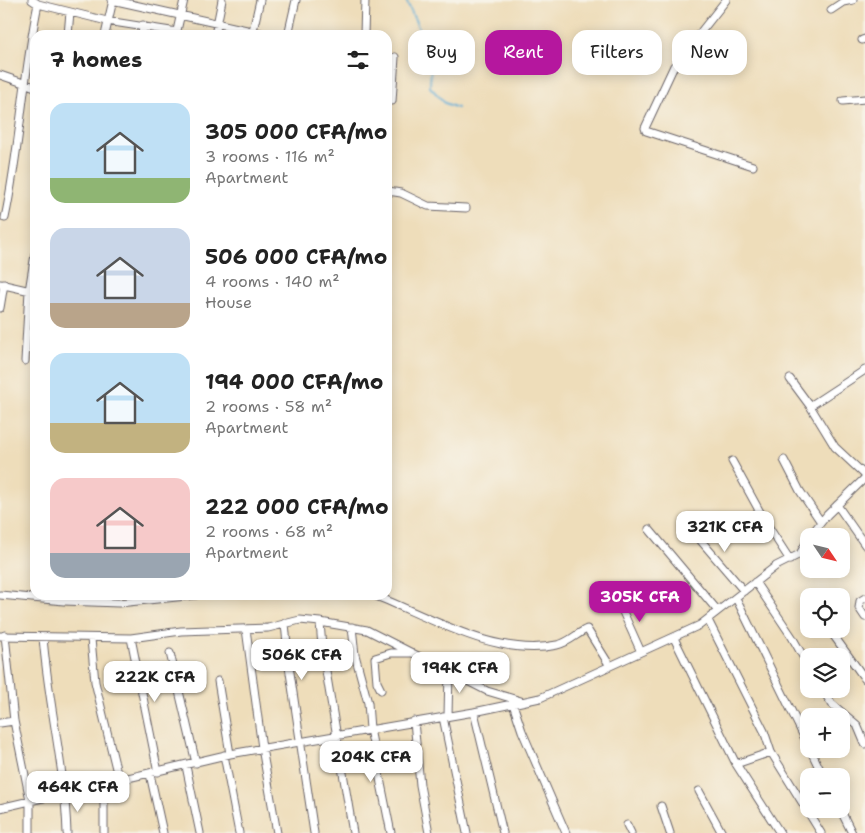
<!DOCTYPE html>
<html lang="en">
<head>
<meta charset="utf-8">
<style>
  body { margin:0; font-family:"Shantell Sans",sans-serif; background:#f6f6f6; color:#222; height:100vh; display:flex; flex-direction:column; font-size:19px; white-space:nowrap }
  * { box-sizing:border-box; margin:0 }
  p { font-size:16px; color:#767676 }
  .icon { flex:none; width:28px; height:28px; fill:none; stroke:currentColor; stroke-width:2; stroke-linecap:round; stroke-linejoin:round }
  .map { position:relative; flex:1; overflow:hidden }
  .drawer { position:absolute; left:30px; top:30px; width:362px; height:570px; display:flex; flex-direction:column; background:#fff; border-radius:15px; box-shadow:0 2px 12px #0003 }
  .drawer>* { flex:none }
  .hud { position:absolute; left:408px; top:30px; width:382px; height:45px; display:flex; gap:10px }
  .needle { width:32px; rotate:125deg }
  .controls { position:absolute; left:800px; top:528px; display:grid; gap:10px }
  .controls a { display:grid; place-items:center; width:50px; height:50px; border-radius:10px; background:#fff; box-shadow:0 2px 12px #0003; font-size:25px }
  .price { position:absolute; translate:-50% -42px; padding:0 11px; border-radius:10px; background:#fff; color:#222; font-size:16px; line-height:32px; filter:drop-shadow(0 1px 2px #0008) }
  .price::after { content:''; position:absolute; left:50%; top:30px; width:15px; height:11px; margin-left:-8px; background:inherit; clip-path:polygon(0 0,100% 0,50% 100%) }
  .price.active { background:#b5179e; color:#fff }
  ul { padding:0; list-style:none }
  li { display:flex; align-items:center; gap:15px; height:125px; padding:0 20px }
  li span { display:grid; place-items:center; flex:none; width:140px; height:100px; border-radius:15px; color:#555 }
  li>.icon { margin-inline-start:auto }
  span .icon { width:60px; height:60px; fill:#fffc; stroke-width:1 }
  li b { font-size:21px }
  h2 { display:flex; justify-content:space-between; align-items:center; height:60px; padding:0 20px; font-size:21px }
  .chip { padding:0 18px; border-radius:15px; background:#fff; box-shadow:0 2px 12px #0003; font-size:18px; line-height:45px }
  .chip.active { background:#b5179e; color:#fff }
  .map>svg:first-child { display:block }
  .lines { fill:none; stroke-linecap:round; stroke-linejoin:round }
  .stream { stroke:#59acd5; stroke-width:2 }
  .minor-casing { stroke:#696367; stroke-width:9 }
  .minor { stroke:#fff; stroke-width:7 }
</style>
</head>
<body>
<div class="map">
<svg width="865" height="833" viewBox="0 0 865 833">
  <rect width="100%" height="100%" fill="#f7f3e8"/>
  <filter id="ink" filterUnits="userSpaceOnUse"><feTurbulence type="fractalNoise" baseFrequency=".02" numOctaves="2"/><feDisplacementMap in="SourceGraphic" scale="10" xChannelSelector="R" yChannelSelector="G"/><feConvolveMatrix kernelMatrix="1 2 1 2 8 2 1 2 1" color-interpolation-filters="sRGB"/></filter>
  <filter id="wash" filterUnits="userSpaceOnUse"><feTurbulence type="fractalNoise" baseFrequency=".0096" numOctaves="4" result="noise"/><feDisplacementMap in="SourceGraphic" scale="20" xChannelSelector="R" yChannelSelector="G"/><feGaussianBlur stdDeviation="1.12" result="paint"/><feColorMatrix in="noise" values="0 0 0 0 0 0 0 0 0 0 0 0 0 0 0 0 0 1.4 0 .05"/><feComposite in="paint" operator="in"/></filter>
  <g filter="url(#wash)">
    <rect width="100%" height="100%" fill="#eeddba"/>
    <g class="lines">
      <!-- stream -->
      <path class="stream" d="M406 0 431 56 430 87 445 103 457 108"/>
    </g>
  </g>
  <g filter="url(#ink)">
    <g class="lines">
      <!-- minor casing -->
      <g class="minor-casing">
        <path id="minor" d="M32 0 38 4 107 21 177 32
          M112 0 269 35
          M726 0 674 66 645 128 646 131 753 166
          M831 10 843 2 853 0
          M68 35 70 12
          M105 35 113 0
          M142 35 143 25
          M176 35 184 0
          M215 35 222 0
          M252 35 260 0
          M288 35 296 0
          M364 35 365 0
          M862 40 865 39
          M388 60 395 57 392 101
          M0 75 35 87
          M843 101 865 99
          M388 191 401 193 428 206 466 208
          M5 218C20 148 23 75 38 4
          M0 284 35 292
          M0 308 4 284
          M25 361 29 291 35 254
          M790 379 810 406 835 447 865 475
          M810 406 865 370
          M784 460 800 491 821 522
          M732 461 766 523 790 560
          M837 505 865 545
          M690 528 744 591
          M649 529 717 610
          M810 536 827 515 865 478
          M755 582 792 637 809 667
          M0 595 64 601 119 603 196 595
          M374 595C429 617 497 658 557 645 569 643 577 633 587 629L610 666
          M736 598 809 747
          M865 598 860 601 859 608 865 617
          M619 603 641 652
          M708 620 764 731 771 752 821 833
          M320 622 322 647 353 833
          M285 623 289 666 314 833
          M352 627 355 655 368 703 370 729 391 833
          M246 629 262 748 277 833
          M829 629 865 679
          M5 635 14 721 30 800V833
          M0 636 131 638 181 631 268 628 300 620 320 622 367 630 487 691 521 701
          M43 637C48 703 65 767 67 833
          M131 638 158 772
          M674 638 736 764 780 833
          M91 639 95 682 119 781
          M170 653 196 763
          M218 681 230 754
          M822 689 832 704 857 725 865 744
          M381 690 377 682 375 658 391 653H412
          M513 704 522 731 566 833
          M474 712 503 833
          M448 716 449 671
          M443 717 467 833
          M414 721 420 785 429 833
          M0 723 14 721
          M810 749 823 776
          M224 755 239 833
          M736 764 771 752
          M186 766 200 833
          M150 774 163 833
          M699 791 722 833
          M661 806 670 833
          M0 808 230 754 474 712 540 698 700 625 776 566 800 554 809 538
          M840 809 852 833
          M627 825 631 833
          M104 833V785"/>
      </g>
      <!-- minor -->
      <use href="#minor" class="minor"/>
    </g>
  </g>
</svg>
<div class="controls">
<a><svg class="needle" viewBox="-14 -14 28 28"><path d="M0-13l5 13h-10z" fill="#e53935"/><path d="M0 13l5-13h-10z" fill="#767676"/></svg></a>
<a><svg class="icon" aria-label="locate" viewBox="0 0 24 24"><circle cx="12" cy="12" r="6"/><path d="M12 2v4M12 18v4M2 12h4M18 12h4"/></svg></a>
<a><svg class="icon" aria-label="layers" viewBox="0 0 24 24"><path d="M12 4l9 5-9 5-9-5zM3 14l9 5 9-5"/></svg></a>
<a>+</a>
<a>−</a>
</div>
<b class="price" style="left:725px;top:553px">321K CFA</b>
<b class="price active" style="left:640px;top:623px">305K CFA</b>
<b class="price" style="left:302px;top:681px">506K CFA</b>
<b class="price" style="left:460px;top:694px">194K CFA</b>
<b class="price" style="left:155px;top:703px">222K CFA</b>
<b class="price" style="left:371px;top:783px">204K CFA</b>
<b class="price" style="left:78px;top:813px">464K CFA</b>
<div class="hud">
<a class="chip">Buy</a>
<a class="chip active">Rent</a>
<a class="chip">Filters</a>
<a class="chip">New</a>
</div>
<section class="drawer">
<h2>7 homes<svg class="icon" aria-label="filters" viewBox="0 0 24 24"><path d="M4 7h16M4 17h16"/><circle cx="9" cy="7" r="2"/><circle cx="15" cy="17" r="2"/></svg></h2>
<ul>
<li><span style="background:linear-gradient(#bfe0f5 75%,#8fb573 0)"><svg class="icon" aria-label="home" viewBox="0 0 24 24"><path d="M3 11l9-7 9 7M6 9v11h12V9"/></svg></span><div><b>305 000 CFA/mo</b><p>3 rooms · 116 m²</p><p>Apartment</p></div></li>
<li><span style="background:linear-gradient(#c9d6e8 75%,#b9a48a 0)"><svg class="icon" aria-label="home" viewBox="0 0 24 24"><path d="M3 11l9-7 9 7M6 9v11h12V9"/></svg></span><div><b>506 000 CFA/mo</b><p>4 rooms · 140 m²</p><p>House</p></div></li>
<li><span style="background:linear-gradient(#bfe0f5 70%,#c2b280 0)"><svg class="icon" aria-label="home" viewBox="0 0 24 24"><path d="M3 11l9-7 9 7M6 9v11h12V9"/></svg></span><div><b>194 000 CFA/mo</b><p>2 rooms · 58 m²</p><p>Apartment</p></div></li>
<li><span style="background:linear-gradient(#f6c9c9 75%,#9aa5b1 0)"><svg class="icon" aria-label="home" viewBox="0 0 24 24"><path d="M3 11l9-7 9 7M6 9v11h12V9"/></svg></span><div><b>222 000 CFA/mo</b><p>2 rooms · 68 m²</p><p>Apartment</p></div></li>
</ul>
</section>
</div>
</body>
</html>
